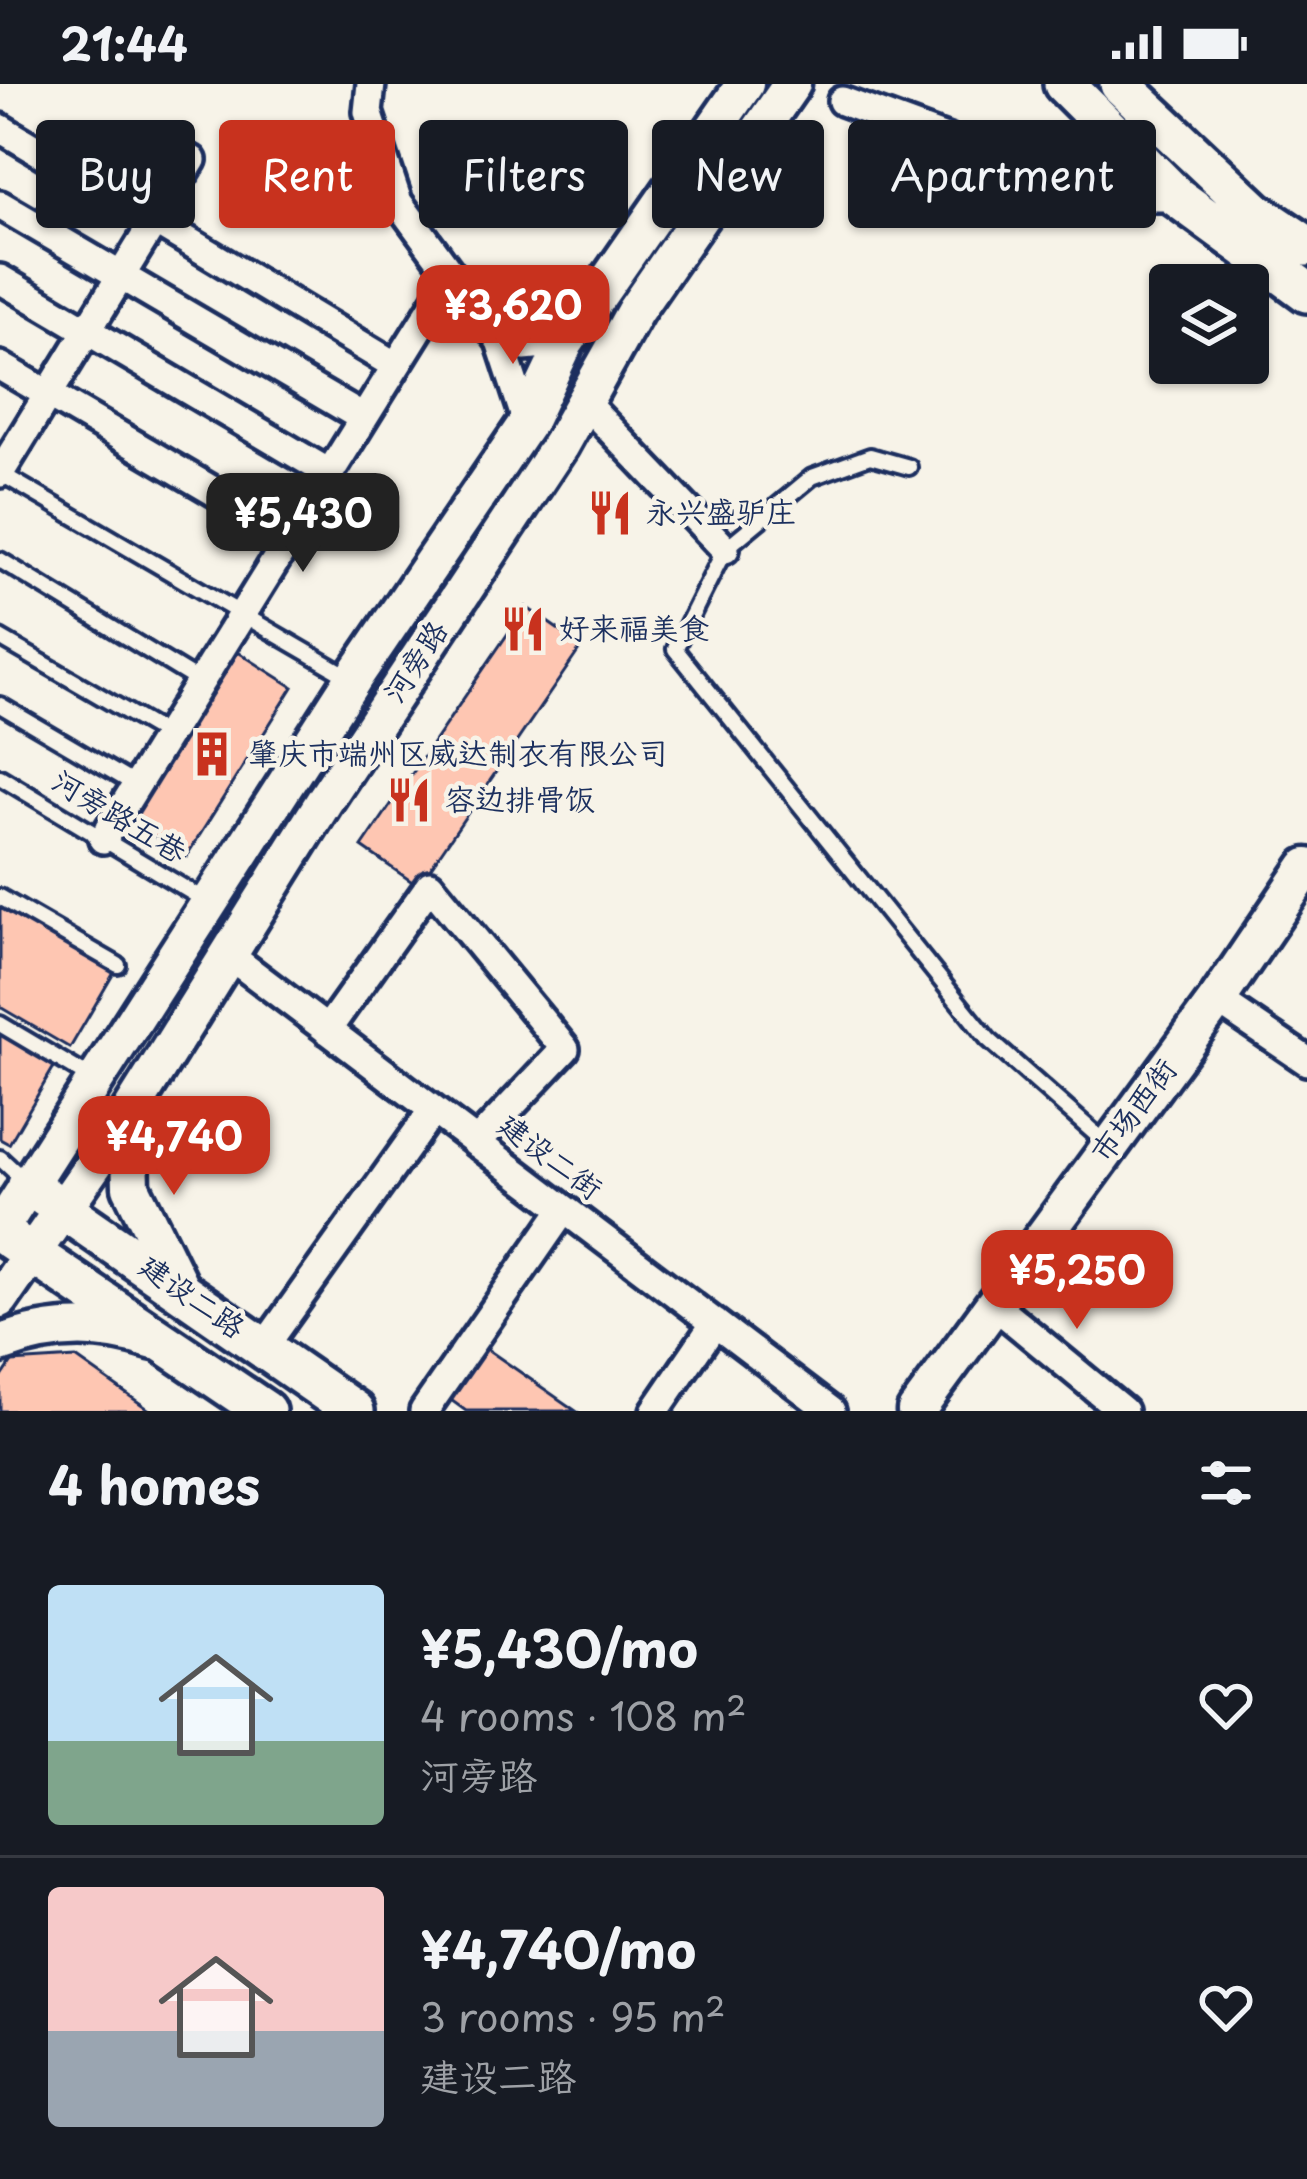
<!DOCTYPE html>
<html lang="en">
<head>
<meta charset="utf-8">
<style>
  body { margin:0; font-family:"Playpen Sans","LXGW WenKai TC",sans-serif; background:#242831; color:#f1f3f6; height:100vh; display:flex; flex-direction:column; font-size:45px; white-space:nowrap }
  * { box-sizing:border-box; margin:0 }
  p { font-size:39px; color:#9ea1a6 }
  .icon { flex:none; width:66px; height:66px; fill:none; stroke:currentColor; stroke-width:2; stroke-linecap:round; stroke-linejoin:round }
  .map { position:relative; height:1327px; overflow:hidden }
  .details { display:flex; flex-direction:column; background:#171b24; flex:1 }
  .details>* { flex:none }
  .banner { position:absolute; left:36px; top:36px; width:1236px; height:108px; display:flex; gap:24px }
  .buttons { position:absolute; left:1149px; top:180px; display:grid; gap:24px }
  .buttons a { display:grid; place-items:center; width:120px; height:120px; border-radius:12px; background:#171b24; box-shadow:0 3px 9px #0004; font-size:60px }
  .price { position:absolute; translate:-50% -102px; padding:0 27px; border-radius:24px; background:#c8321e; color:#fff; font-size:39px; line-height:78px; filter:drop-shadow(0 3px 6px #0008) }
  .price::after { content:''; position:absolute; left:50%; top:72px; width:36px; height:27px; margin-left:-18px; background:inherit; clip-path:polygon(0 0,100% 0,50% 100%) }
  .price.on { background:#222; color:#fff }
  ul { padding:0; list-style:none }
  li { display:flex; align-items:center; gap:36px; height:300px; padding:0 48px }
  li+li { border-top:3px solid #363941 }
  li span { display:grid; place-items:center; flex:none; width:336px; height:240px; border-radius:12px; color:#555 }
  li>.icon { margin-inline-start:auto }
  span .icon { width:144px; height:144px; fill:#fffc; stroke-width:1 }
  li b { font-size:51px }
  h2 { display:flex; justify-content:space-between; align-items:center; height:144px; padding:0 48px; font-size:51px }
  .tag { padding:0 42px; border-radius:12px; background:#171b24; box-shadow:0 3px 9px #0004; font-size:42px; line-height:108px }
  .tag.on { background:#c8321e; color:#fff }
  .status { display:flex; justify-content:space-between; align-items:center; height:84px; padding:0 60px; background:#171b24; direction:ltr }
  .status svg { height:33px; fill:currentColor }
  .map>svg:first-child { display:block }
  .building { fill:#fec6b2; stroke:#1b2f5e; stroke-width:3 }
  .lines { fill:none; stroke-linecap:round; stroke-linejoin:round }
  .service-casing { stroke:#1b2f5e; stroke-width:22 }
  .minor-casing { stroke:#1b2f5e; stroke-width:36 }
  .tertiary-casing { stroke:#1b2f5e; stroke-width:45 }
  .secondary-casing { stroke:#1b2f5e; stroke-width:48 }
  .service { stroke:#f7f3e8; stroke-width:14 }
  .minor { stroke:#f7f3e8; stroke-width:27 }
  .tertiary { stroke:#f7f3e8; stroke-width:36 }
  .secondary { stroke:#f7f3e8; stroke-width:39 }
  .labels { text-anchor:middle; stroke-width:9; stroke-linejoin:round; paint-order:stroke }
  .poi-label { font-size:30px; fill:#1b2f5e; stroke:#f7f3e8; text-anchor:start }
  .street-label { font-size:30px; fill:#1b2f5e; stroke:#f7f3e8 }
</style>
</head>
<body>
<div class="status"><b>21:44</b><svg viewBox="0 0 49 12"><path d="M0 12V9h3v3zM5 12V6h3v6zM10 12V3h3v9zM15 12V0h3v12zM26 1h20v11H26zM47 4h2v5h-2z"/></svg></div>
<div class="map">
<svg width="1307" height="1327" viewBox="0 0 1307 1327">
  <rect width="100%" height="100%" fill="#f7f3e8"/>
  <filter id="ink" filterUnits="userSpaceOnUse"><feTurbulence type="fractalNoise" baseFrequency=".00833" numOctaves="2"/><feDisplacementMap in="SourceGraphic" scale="24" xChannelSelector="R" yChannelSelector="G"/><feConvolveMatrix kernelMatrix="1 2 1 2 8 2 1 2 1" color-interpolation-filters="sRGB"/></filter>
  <g filter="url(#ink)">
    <!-- building -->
    <path class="building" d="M526 523 582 562 418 802 362 763Z
      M238 568 293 603 186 773 131 737Z
      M0 820 115 887 70 964 0 923Z
      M0 949 55 981 9 1060 0 1055Z
      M484 1263 576 1327H466L448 1314Z
      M76 1274 151 1327H0V1296L12 1278Z"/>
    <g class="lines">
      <!-- service casing -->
      <g class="service-casing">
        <path id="service" d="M909 383 870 372 812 393 725 465 675 565 988 955 1108 1061
          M0 389 353 595
          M0 476 200 598
          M0 554 167 651
          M0 621 136 701
          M0 693 206 817
          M0 813 118 881
          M0 940 91 994
          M0 1074 27 1099"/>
      </g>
      <!-- minor casing -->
      <g class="minor-casing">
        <path id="minor" d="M371 0 368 28 398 118 500 257 527 339
          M842 17 1103 113H1177
          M0 44 396 282
          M0 121 363 334
          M0 195 329 389
          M500 257 524 263 565 259
          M0 282 290 452
          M584 318 725 465
          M0 389 192 76
          M103 755 450 195
          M230 872 831 1327
          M1217 916 1307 977
          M327 946 430 801 565 965 476 1059
          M991 1218 1123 1327
          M264 1263 433 1026
          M424 1327 564 1125
          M655 1327 715 1239"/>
      </g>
      <!-- tertiary casing -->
      <g class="tertiary-casing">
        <path id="tertiary" d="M129 1030 131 1103 181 1205
          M0 1145 353 595 527 339 565 259 745 0
          M0 1215 129 1030 325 716 560 361 635 227 792 0
          M0 1260C51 1240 103 1240 154 1257
          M916 1327 1217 916 1307 783"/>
      </g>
      <!-- secondary casing -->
      <g class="secondary-casing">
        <path id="secondary" d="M1064 0 1177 113 1307 208
          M1120 0 1256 128 1307 162
          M28 1101 354 1327
          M0 1148 265 1327"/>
      </g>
      <!-- service -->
      <use href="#service" class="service"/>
      <!-- minor -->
      <use href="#minor" class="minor"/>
      <!-- tertiary -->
      <use href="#tertiary" class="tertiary"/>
      <!-- secondary -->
      <use href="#secondary" class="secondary"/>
    </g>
  </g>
  <!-- icons -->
  <defs>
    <g id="restaurant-bare" transform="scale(3.6)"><path d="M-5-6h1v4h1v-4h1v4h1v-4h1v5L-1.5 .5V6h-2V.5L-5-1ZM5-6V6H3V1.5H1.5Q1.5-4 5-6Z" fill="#c8321e" stroke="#f7f3e8" stroke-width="2.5" paint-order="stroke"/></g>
    <g id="building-bare" transform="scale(3.6)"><path d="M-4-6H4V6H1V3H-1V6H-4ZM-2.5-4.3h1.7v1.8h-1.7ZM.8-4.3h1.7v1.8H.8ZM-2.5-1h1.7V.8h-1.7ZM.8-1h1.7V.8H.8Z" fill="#c8321e" stroke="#f7f3e8" stroke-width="2.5" paint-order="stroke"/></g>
  </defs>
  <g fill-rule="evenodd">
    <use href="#restaurant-bare" x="610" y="429"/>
    <use href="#restaurant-bare" x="523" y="545"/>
    <use href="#building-bare" x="212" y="670"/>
    <use href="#restaurant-bare" x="409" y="716"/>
  </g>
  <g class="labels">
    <!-- poi labels -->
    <g class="poi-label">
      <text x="646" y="439">永兴盛驴庄</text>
      <text x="559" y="555">好来福美食</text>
      <text x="248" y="680">肇庆市端州区威达制衣有限公司</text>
      <text x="445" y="726">容边排骨饭</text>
    </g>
    <!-- street labels -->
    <g class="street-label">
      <text transform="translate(416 578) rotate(-57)" y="10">河旁路</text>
      <text transform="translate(119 733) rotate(31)" y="10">河旁路五巷</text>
      <text transform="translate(1134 1027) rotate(-53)" y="10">市场西街</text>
      <text transform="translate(550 1073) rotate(37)" y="10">建设二街</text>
      <text transform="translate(192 1213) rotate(35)" y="10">建设二路</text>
    </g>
  </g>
</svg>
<div class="buttons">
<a><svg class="icon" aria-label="layers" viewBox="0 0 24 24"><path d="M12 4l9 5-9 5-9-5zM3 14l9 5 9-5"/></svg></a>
</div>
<b class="price" style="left:513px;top:283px">¥3,620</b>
<b class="price on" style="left:303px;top:491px">¥5,430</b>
<b class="price" style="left:174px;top:1114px">¥4,740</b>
<b class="price" style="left:1077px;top:1248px">¥5,250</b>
<div class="banner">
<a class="tag">Buy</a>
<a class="tag on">Rent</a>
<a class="tag">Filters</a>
<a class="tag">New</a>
<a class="tag">Apartment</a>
</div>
</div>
<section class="details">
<h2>4 homes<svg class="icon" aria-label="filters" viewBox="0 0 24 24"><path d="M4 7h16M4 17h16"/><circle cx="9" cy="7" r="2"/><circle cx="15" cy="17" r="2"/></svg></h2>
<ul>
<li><span style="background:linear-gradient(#bfe0f5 65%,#7fa58c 0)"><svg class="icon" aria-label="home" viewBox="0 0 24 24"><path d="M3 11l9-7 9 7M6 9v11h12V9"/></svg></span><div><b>¥5,430/mo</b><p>4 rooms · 108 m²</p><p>河旁路</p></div><svg class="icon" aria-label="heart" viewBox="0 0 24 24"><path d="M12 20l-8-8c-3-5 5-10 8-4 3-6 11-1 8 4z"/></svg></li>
<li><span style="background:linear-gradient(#f6c9c9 60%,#9aa5b1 0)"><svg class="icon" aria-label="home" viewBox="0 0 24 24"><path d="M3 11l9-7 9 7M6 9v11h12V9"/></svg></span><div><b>¥4,740/mo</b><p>3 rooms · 95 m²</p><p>建设二路</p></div><svg class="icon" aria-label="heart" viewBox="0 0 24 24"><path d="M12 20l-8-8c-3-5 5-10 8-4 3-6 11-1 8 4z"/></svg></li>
</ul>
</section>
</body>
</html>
